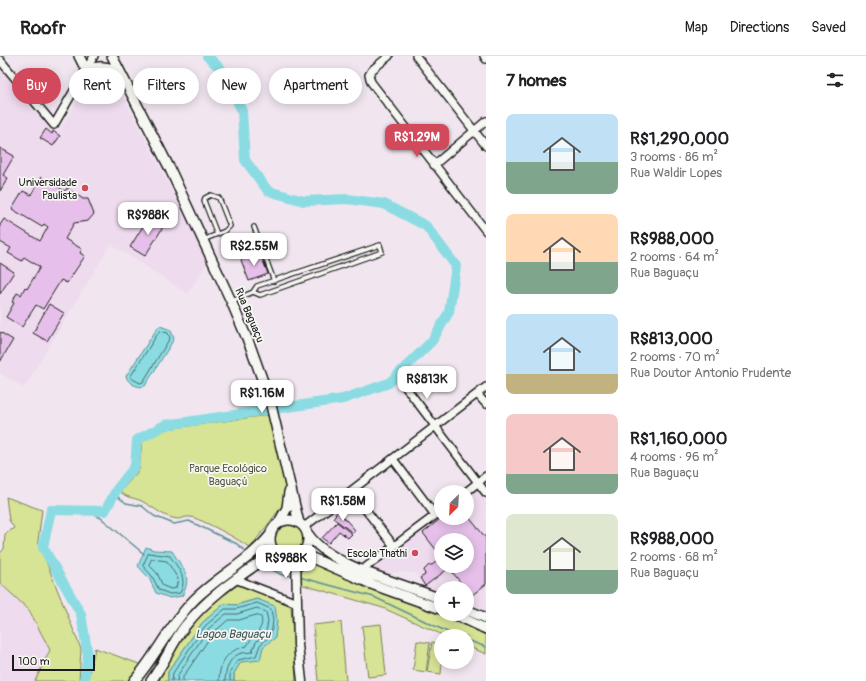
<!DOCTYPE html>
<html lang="en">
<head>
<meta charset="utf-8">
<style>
  body { margin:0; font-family:Pangolin,sans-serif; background:#f2f2f2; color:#202124; height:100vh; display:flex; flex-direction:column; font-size:15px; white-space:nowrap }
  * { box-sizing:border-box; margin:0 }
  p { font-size:13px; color:#757577 }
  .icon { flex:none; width:22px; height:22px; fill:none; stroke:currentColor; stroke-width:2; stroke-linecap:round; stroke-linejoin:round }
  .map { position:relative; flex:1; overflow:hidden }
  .panel { display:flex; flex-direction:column; background:#fff; width:380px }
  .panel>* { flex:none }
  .banner { position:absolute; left:12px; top:12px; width:380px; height:36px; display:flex; gap:8px }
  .needle { width:26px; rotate:204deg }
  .buttons { position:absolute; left:434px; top:429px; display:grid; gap:8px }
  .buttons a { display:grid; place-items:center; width:40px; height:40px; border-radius:50%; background:#fff; box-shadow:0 2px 10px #0003; font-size:20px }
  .scale { position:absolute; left:12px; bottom:10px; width:83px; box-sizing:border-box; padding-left:4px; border:2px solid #1c1c1c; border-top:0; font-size:11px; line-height:14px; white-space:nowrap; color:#1c1c1c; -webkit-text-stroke:3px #f6f6f2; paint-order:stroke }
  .price { position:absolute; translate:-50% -34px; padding:0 9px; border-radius:8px; background:#fff; color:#222; font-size:13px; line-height:26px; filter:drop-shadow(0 1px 2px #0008) }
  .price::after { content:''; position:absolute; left:50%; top:24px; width:12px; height:9px; margin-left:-6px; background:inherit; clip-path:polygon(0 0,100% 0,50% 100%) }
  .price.on { background:#d1495b; color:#fff }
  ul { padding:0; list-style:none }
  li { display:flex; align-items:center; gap:12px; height:100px; padding:0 20px }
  li span { display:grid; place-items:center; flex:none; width:112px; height:80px; border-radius:8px; color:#555 }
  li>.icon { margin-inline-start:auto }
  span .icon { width:48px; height:48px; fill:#fffc; stroke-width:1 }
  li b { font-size:17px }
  h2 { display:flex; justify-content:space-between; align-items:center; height:48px; padding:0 20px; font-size:17px }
  .chip { padding:0 14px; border-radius:18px; background:#fff; box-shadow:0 2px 10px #0003; font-size:14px; line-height:36px }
  .chip.on { background:#d1495b; color:#fff }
  header { display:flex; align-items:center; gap:24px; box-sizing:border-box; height:56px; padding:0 20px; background:#fff; border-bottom:1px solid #e0e0e0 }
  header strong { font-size:19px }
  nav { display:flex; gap:22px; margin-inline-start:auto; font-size:14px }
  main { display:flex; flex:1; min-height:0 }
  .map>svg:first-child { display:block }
  .built { fill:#eedbee; fill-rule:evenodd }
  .green { fill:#d7e395; stroke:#7a8058 }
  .water { fill:#8bdce2; stroke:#5f8f93 }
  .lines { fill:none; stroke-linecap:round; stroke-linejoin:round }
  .shore { stroke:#48696b; stroke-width:1 }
  .stream { stroke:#5f8f93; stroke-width:1.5 }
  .river { stroke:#8bdce2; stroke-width:10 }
  .building { fill:#e6c0ea; stroke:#1c1c1c }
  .service-casing { stroke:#1c1c1c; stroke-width:6 }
  .minor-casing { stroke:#1c1c1c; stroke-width:10 }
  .tertiary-casing { stroke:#1c1c1c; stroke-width:11 }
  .secondary-casing { stroke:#1c1c1c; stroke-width:12 }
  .service { stroke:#f6f6f2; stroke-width:3.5 }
  .minor { stroke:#f6f6f2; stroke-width:7 }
  .tertiary { stroke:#f6f6f2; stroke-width:8 }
  .secondary { stroke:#f6f6f2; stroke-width:9 }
  .poi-dot { fill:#d1495b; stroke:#f6f6f2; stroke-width:1.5 }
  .labels { text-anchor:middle; stroke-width:3.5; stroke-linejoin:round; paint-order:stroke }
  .poi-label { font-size:11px; fill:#1c1c1c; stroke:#f6f6f2; text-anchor:end }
  .street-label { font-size:11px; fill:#1c1c1c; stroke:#f6f6f2 }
  .park-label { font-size:11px; fill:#545840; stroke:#f6f6f2 }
  .water-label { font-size:12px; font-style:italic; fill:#3d5657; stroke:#f6f6f2 }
</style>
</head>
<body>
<header>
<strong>Roofr</strong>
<nav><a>Map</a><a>Directions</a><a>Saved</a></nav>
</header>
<main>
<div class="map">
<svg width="486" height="625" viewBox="0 0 486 625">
  <rect width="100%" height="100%" fill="#f1e6f0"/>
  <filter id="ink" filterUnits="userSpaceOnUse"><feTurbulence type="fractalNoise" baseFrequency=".025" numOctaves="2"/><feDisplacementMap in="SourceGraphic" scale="8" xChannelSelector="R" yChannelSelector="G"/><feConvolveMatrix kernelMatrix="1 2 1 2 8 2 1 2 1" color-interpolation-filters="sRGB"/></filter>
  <g filter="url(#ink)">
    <!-- built -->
    <path class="built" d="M0 13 58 77 90 22 93 19 102 16 111 18 114 22 208 206 188 238 111 188 24 332 0 317Z
      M477 431 486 443V557L467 550V532H441V539L429 534 415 517 400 516 384 519 370 511 441 458V462H467V439ZM441 484H467V510H441Z
      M0 527 29 554 50 594 35 625H0Z"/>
    <!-- green -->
    <path class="green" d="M268 359 286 426 285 446 250 492C242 485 200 462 190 461 186 460 182 463 178 463 165 462 156 453 145 447 136 441 130 444 120 436L139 414 142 385 167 373Z
      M6 441 42 454 38 485 81 593 79 625H35L50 594 29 554 0 527V497L4 493 5 478 14 472 9 464Z
      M274 484a15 15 0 1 1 30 0a15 15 0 1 1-30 0Z
      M305 503 441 554V558H452L486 570V598L467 590V580H445L383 552 300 528V507Z
      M238 528 291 550 296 625H234V617L241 606 257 543 236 549 224 548 202 567 168 616V625H159C177 583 201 554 238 528Z
      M341 566 346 625H318L313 569Z
      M381 568 386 619 368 621 362 570Z
      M417 585 430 587 426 616 413 614Z
      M432 586 441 588V606H442L441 618 427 616Z
      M95 592 142 609 127 625H88Z"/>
    <!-- water -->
    <path class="water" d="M160 270 171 274 174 283 145 330C139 333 127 327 126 320L158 271Z
      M146 491 154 494 172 495C183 513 193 520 182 540L170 542 156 537 149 522 138 510Z
      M257 543 275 550 277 565 275 582 263 591 260 604 241 606 234 617V625H168V616L202 567 224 548 236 549Z"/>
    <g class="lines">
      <!-- shore -->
      <path class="shore" d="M160 275 168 277 170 282 143 326 140 327 131 322V320Z
        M149 497 170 500C178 512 188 522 180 537L170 538 159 534 152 520 143 510Z
        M152 503 167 505 178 523 176 532 171 533 163 530 157 517 149 509Z
        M172 625 173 617 205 570 225 553H236L257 547 271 553 273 565 271 579 260 589 256 600 238 604 230 616V625
        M177 625 178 619 208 573 226 558H237L257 552 266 556 268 565 266 576 256 586 252 596C248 597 243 596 239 598 229 601 225 616 225 625
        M183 625V621L213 577 228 564H239L256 559 261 561C265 574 252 579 247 590 228 594 219 605 219 625"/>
      <!-- stream -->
      <path class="stream" d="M114 438 126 447 142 450 154 460 174 468 189 465 237 488 248 497
        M87 455 101 462 144 498
        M262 508 282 519 294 520
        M299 521 374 541 456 580
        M467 584 486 591"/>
      <!-- river -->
      <path class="river" d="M84 625 88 600 81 558 43 491 51 454 105 455 117 433 135 410 137 384 165 369 343 343 389 327 432 285 449 256 456 210 426 170 384 148 347 143 304 145 268 135 245 104 242 55 222 14 207 0"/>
    </g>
    <!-- building -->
    <path class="building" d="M46 73 52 78 53 75 60 80 53 90 40 82Z
      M0 92 14 100 3 119 8 122 0 135Z
      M41 121 65 135 67 132 83 143H88L94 158 88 165 74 167 65 183 82 193 80 197 85 200 67 227 61 224 43 253 36 249 22 271 6 261 14 247 12 246 17 237 21 239 25 231 27 233 40 211 24 201 22 205 8 197 11 192 0 186V169L4 163 40 185 48 171 44 168 42 171 12 153 23 135 31 139Z
      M150 159 165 168 145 200 130 191Z
      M260 197 268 218 249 225 241 204Z
      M0 207 14 216 0 238Z
      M49 248 64 257 47 285 33 277Z
      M0 276 13 284 0 306Z
      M338 455 355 474 353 477 333 462Z
      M467 459 486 482V528L471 540 467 532H465L449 512 425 530 420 522 425 519 424 514 429 509H432L441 502V510H467V484H441V500L423 477 441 462H467Z
      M337 466 352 478 348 482 339 475 329 487 322 482Z"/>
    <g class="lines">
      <!-- service casing -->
      <g class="service-casing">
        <path id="service" d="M254 171 274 225
          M203 184 225 175 230 170 219 142 211 139 205 142 204 145 217 178
          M232 245 253 236 257 230 380 189 382 196 260 239 253 236"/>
      </g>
      <!-- minor casing -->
      <g class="minor-casing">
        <path id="minor" d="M389 0 372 14 369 19 371 26 486 175
          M416 0 486 90
          M484 0 486 3
          M0 4 54 69 94 0
          M434 109 486 65
          M404 329 486 437
          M477 338 486 348
          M393 403 435 459
          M351 435 394 490
          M466 436 486 420
          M304 471 486 331
          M362 514 441 455
          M235 523 297 547"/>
      </g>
      <!-- tertiary casing -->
      <g class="tertiary-casing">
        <path id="tertiary" d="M296 501 298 589 302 625"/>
      </g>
      <!-- secondary casing -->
      <g class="secondary-casing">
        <path id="secondary" d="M79 0 86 14C99 10 107 9 119 16
          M112 0 170 113 231 245 251 292 270 345 299 467
          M270 483a19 19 0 1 1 38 0a19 19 0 1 1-38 0Z
          M278 468 287 452 289 436
          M308 478C331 512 403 527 441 543
          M300 499 312 502 374 529 441 553
          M467 554 486 562
          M454 558 486 573
          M134 625C156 600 170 568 194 544 218 520 250 505 271 478
          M151 625C164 608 172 587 185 570 207 542 234 524 263 504L271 501 281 500"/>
      </g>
      <!-- service -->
      <use href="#service" class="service"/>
      <!-- minor -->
      <use href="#minor" class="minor"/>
      <!-- tertiary -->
      <use href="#tertiary" class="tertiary"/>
      <!-- secondary -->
      <use href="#secondary" class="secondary"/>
    </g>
  </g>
  <!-- markers -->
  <g class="poi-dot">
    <circle cx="85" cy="132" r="4"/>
    <circle cx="415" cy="497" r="4"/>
  </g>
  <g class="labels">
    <!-- poi labels -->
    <g class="poi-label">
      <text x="77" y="130">Universidade<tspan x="77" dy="13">Paulista</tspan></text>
      <text x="407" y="501">Escola Thathi</text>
    </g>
    <!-- street labels -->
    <g class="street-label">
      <text transform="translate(250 259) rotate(67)" y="4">Rua Baguaçu</text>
    </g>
    <!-- park labels -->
    <g class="park-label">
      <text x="228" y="416">Parque Ecológico<tspan x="228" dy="13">Baguaçú</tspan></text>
    </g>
    <!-- water labels -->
    <g class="water-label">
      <text x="233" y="582">Lagoa Baguaçu</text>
    </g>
  </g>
</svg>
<div class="buttons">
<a><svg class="needle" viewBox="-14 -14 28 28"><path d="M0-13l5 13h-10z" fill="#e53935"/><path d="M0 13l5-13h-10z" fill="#757577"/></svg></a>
<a><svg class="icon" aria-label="layers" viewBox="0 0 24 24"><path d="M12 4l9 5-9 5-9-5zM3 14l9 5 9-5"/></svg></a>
<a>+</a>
<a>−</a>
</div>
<div class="scale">100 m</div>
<b class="price on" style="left:417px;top:102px">R$1.29M</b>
<b class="price" style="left:148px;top:180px">R$988K</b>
<b class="price" style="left:254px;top:211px">R$2.55M</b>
<b class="price" style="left:427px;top:344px">R$813K</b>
<b class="price" style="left:262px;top:358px">R$1.16M</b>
<b class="price" style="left:343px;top:466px">R$1.58M</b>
<b class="price" style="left:286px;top:523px">R$988K</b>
<div class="banner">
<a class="chip on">Buy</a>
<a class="chip">Rent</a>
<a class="chip">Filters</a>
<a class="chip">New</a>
<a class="chip">Apartment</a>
</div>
</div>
<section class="panel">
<h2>7 homes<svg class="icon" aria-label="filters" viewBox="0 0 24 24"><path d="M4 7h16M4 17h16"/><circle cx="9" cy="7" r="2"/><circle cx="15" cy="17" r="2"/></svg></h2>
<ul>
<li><span style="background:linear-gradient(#bfe0f5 60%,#7fa58c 0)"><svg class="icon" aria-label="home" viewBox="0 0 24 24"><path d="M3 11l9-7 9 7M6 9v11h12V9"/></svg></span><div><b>R$1,290,000</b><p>3 rooms · 86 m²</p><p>Rua Waldir Lopes</p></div></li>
<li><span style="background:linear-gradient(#ffd9b3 60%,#7fa58c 0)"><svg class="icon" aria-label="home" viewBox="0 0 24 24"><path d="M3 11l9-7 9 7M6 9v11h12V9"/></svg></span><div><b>R$988,000</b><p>2 rooms · 64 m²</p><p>Rua Baguaçu</p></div></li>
<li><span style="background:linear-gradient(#bfe0f5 75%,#c2b280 0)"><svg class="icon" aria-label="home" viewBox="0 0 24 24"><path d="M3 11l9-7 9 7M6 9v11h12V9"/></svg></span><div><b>R$813,000</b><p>2 rooms · 70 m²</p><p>Rua Doutor Antonio Prudente</p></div></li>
<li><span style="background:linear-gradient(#f6c9c9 75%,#7fa58c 0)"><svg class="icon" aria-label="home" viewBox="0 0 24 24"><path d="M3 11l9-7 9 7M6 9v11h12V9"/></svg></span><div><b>R$1,160,000</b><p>4 rooms · 96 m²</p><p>Rua Baguaçu</p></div></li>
<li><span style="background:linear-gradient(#dfe7d0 70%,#7fa58c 0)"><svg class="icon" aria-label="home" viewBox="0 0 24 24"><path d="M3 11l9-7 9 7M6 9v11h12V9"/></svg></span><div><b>R$988,000</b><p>2 rooms · 68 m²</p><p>Rua Baguaçu</p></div></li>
</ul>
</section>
</main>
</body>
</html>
